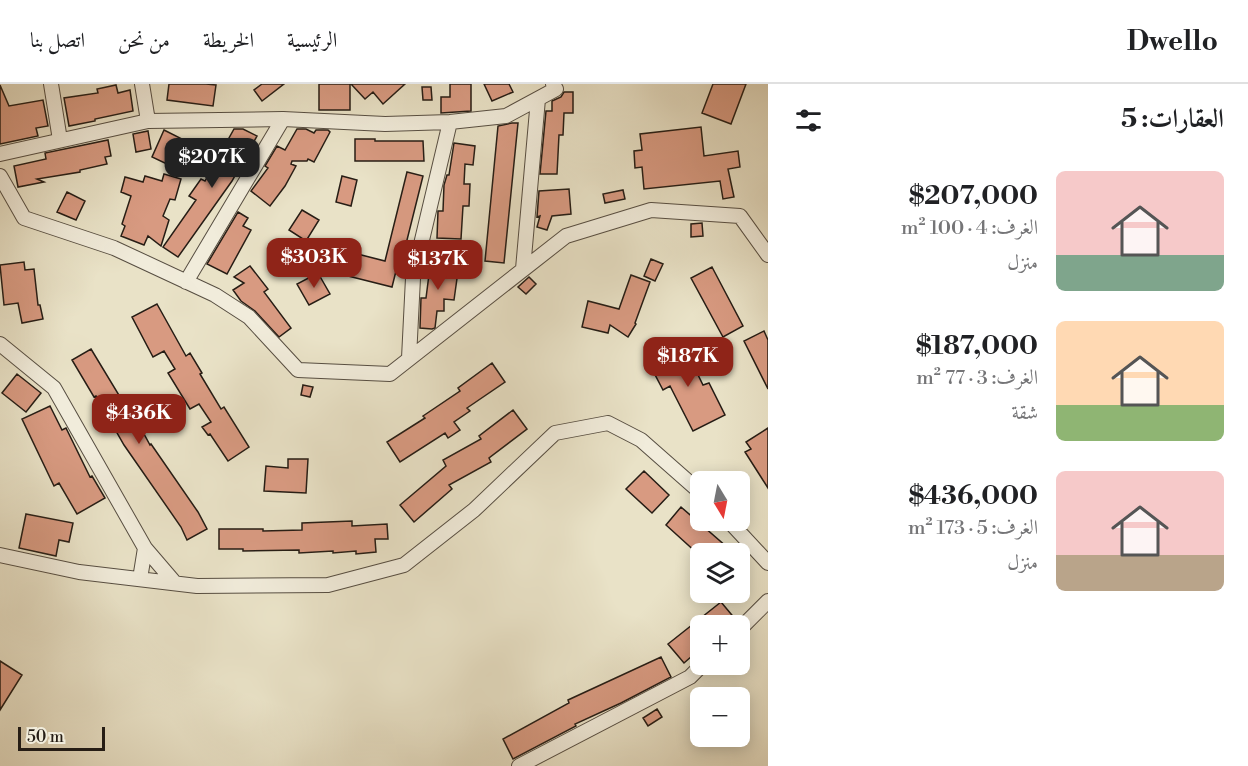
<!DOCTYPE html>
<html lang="ar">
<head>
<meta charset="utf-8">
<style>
  body { margin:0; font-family:"Libre Bodoni",Amiri,serif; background:#f2f2f2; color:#202124; direction:rtl; height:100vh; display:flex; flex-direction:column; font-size:22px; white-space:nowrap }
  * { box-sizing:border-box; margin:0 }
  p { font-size:20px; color:#757577 }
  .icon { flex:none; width:33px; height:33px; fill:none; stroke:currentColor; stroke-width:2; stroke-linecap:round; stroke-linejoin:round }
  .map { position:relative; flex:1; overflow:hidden; direction:ltr }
  .panel { display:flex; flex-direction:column; background:#fff; width:480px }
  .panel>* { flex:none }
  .needle { width:39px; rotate:170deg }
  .fabs { position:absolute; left:690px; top:387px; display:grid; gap:12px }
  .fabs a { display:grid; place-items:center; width:60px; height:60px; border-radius:9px; background:#fff; box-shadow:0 3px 15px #0003; font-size:30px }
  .scale { position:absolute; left:18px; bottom:15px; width:87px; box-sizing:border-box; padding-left:6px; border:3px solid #261d15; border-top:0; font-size:16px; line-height:21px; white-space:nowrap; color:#261d15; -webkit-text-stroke:4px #f1ecdb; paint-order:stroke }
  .price { position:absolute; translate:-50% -51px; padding:0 14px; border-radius:12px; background:#8f2418; color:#fff; font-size:20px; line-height:39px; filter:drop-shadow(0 2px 3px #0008) }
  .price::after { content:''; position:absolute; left:50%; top:36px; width:18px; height:14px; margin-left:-9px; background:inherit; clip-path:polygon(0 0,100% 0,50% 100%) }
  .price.on { background:#222; color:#fff }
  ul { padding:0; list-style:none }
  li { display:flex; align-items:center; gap:18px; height:150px; padding:0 24px }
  li span { display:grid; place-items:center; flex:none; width:168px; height:120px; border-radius:9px; color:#555 }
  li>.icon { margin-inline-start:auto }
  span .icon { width:72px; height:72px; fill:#fffc; stroke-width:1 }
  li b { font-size:26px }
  h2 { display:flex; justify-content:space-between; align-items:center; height:72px; padding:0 24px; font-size:26px }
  header { display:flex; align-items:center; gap:36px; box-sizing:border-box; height:84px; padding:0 30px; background:#fff; border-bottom:2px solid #e0e0e0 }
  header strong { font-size:28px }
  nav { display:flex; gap:33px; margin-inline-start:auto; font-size:21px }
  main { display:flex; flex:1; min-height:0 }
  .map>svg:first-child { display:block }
  .building { fill:#d89a81; stroke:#261d15; stroke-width:1.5 }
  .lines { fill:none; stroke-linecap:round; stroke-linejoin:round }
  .street-casing { stroke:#574e42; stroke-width:16 }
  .street { stroke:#f1ecdb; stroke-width:14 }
</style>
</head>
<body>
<header>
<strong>Dwello</strong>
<nav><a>الرئيسية</a><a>الخريطة</a><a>من نحن</a><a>اتصل بنا</a></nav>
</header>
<main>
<section class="panel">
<h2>العقارات: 5<svg class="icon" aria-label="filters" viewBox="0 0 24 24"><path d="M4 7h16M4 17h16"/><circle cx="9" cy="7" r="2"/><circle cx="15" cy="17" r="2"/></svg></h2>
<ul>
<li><span style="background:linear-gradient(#f6c9c9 70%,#7fa58c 0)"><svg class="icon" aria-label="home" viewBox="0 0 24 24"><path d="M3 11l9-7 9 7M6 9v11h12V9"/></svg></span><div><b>$207,000</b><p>الغرف: 4 · 100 m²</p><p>منزل</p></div></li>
<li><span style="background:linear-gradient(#ffd9b3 70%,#8fb573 0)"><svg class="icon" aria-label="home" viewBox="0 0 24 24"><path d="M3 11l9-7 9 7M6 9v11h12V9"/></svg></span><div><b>$187,000</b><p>الغرف: 3 · 77 m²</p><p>شقة</p></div></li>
<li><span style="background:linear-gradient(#f6c9c9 70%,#b9a48a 0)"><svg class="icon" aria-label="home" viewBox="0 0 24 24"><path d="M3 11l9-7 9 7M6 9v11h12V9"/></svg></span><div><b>$436,000</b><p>الغرف: 5 · 173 m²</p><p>منزل</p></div></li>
</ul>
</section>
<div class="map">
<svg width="768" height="682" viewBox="0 0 768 682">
  <rect width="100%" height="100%" fill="#e9e2c7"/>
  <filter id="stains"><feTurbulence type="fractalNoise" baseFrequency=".00333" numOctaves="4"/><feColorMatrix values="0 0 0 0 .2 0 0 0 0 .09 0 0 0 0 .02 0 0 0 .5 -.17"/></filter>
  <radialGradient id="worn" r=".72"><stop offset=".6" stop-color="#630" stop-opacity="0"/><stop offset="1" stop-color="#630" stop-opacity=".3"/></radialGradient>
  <!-- building -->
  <path class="building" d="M169 0H206L216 1 213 22 167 16Z
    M262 0H284L262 17 254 6Z
    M319 0H350V26H319Z
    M351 0H405L383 20 373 8 365 15Z
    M450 0H471V27L441 29V13H450Z
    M484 0H509L513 8 492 17Z
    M713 0H746L731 40 702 29Z
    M0 1 9 22 43 16 48 42 36 44 38 52 0 60Z
    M116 1 118 9 130 6 133 27 95 35V37L69 42 64 14 98 9 97 5Z
    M422 3H431L432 16H423Z
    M564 8H573V29H564L563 51H559L557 90H540L546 27H552V17L561 13Z
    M512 39H518L504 179 485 177 498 42Z
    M701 43 704 72 738 67 740 83 728 85 734 113 723 115 720 97 644 105 642 83 635 84 634 67 642 66 640 50Z
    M234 45H243L257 52 232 97 178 173 163 163 196 116 189 112 201 95 205 97Z
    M297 45H306L314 49 316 46H328L330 48 314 78 308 75 307 77H292L291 80 296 82 285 102 270 122 251 107 268 84 265 82 277 62 285 66Z
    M164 46 182 55 169 81 152 73Z
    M148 47 151 65 136 68 133 50Z
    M355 55H375V57H423L424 77H355Z
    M108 56 111 72 105 73 107 80 80 86V88L37 95 44 98 18 103 14 82 46 75 45 69Z
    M454 59 475 62 473 81 465 80 464 100H470L469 122H463L461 155 437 154 438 127H443L444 101 447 91H449Z
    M407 88 423 92 402 176 399 175 392 203 328 187 334 164 385 177Z
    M164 90 181 95 175 116 170 115 163 132 169 136 161 162 148 152 144 161 121 152 125 142 122 140 131 112 121 108 125 93 143 98 145 92 162 97Z
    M342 92 357 96 351 122 336 118Z
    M569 105 571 130 552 132 547 146 537 143 540 132 537 133 539 107Z
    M623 106 625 115 605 119 603 110Z
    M67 108 85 117 76 136 57 128Z
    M302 126 319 136 306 157 289 146Z
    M238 128 248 134 243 142 251 146 227 190 207 180Z
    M702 139 703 152 691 153V140Z
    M431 175 459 180 454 216 444 215V227H437L435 244 432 245 420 244 421 214H426Z
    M651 175 663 180 655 197 644 192Z
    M24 178 25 186 34 185 38 221H40L43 235 22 239 18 219 4 221 0 181Z
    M250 182 268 205 264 208 291 244 279 253 255 227 241 217 233 206 244 199 234 193Z
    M712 183 743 242 723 253 691 194Z
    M318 189 330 210 309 221 297 200Z
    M631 191 650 198 635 239 636 240 628 253 610 241 608 249 582 243 588 217 619 225Z
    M529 193 536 200 526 210 518 203Z
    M157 220 186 272 190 269 202 289 200 290 221 325 224 323 249 363 228 377 210 350 208 351 202 343 211 338 199 320 190 325 168 289 175 285 164 267 153 273 132 233Z
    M764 247 768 256V305L744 257Z
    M682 258 703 301 709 299 725 331 693 347 670 302 663 306 651 283 667 275 663 267Z
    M91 265 120 313 123 311 150 361 151 360 198 428 207 445 187 456 181 443 124 361 96 312 94 313 72 276Z
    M492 279 505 298 467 324 470 327 454 338 460 346 448 354 445 349 400 378 387 358 425 334 423 332 460 307 458 304Z
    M17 290 41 309 26 328 2 309Z
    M303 301 313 303 310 313 301 311Z
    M50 322 62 346 66 344 90 393 92 392 105 414 77 430 59 399 54 402 22 335Z
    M513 326 527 345 489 374 491 378 449 401 452 405 414 438 400 421 446 382 443 376 481 355 479 352Z
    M768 344V404L745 368 751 365 746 358Z
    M288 375H308L306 409 264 407 266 382 288 384Z
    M644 387 669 411 652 429 626 405Z
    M681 423 735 470H698L666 441Z
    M26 430 73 439 69 458 59 456 56 472 19 464Z
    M352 437V442L387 440 388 455H375L376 468 356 470V467L333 469V467L299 469V466L243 467V465H219V445H263V447L302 446V439Z
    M721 518 736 536 730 542H700V565L684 579 668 560Z
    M661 573 671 593 621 619 575 640 576 642 513 675 503 655 569 619 568 616Z
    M0 577 22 591 0 626Z
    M657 625 662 633 648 642 643 634Z"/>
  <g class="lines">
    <!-- street casing -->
    <g class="street-casing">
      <path id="street" d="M51 0 60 56
        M142 0 148 37 283 35 385 40 450 38 506 32 556 5 553 0
        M0 70 148 37
        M0 92 24 134 114 164 215 211 249 233 298 286 390 290 566 152 651 126 740 132 768 171
        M523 185 538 15
        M186 198 283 35
        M0 260 54 304 145 464
        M409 274 413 194 450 38
        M728 436 768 479
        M0 471 79 488 197 502 328 501 404 481 474 426 555 349 608 339 641 356 700 408
        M140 495 145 464 175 499
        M740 545 768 517
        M519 682 690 593 703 580"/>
    </g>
    <!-- street -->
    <use href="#street" class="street"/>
  </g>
  <rect width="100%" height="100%" filter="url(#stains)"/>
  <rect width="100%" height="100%" fill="url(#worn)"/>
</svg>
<div class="fabs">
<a><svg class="needle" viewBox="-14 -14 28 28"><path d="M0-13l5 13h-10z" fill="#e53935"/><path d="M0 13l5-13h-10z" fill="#757577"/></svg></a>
<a><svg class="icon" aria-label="layers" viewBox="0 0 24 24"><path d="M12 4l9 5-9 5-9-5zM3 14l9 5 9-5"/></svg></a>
<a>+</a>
<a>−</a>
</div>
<div class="scale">50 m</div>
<b class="price on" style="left:212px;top:105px">$207K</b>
<b class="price" style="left:314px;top:205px">$303K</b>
<b class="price" style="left:438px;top:207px">$137K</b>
<b class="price" style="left:688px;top:304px">$187K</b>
<b class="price" style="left:139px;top:361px">$436K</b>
</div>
</main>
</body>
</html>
